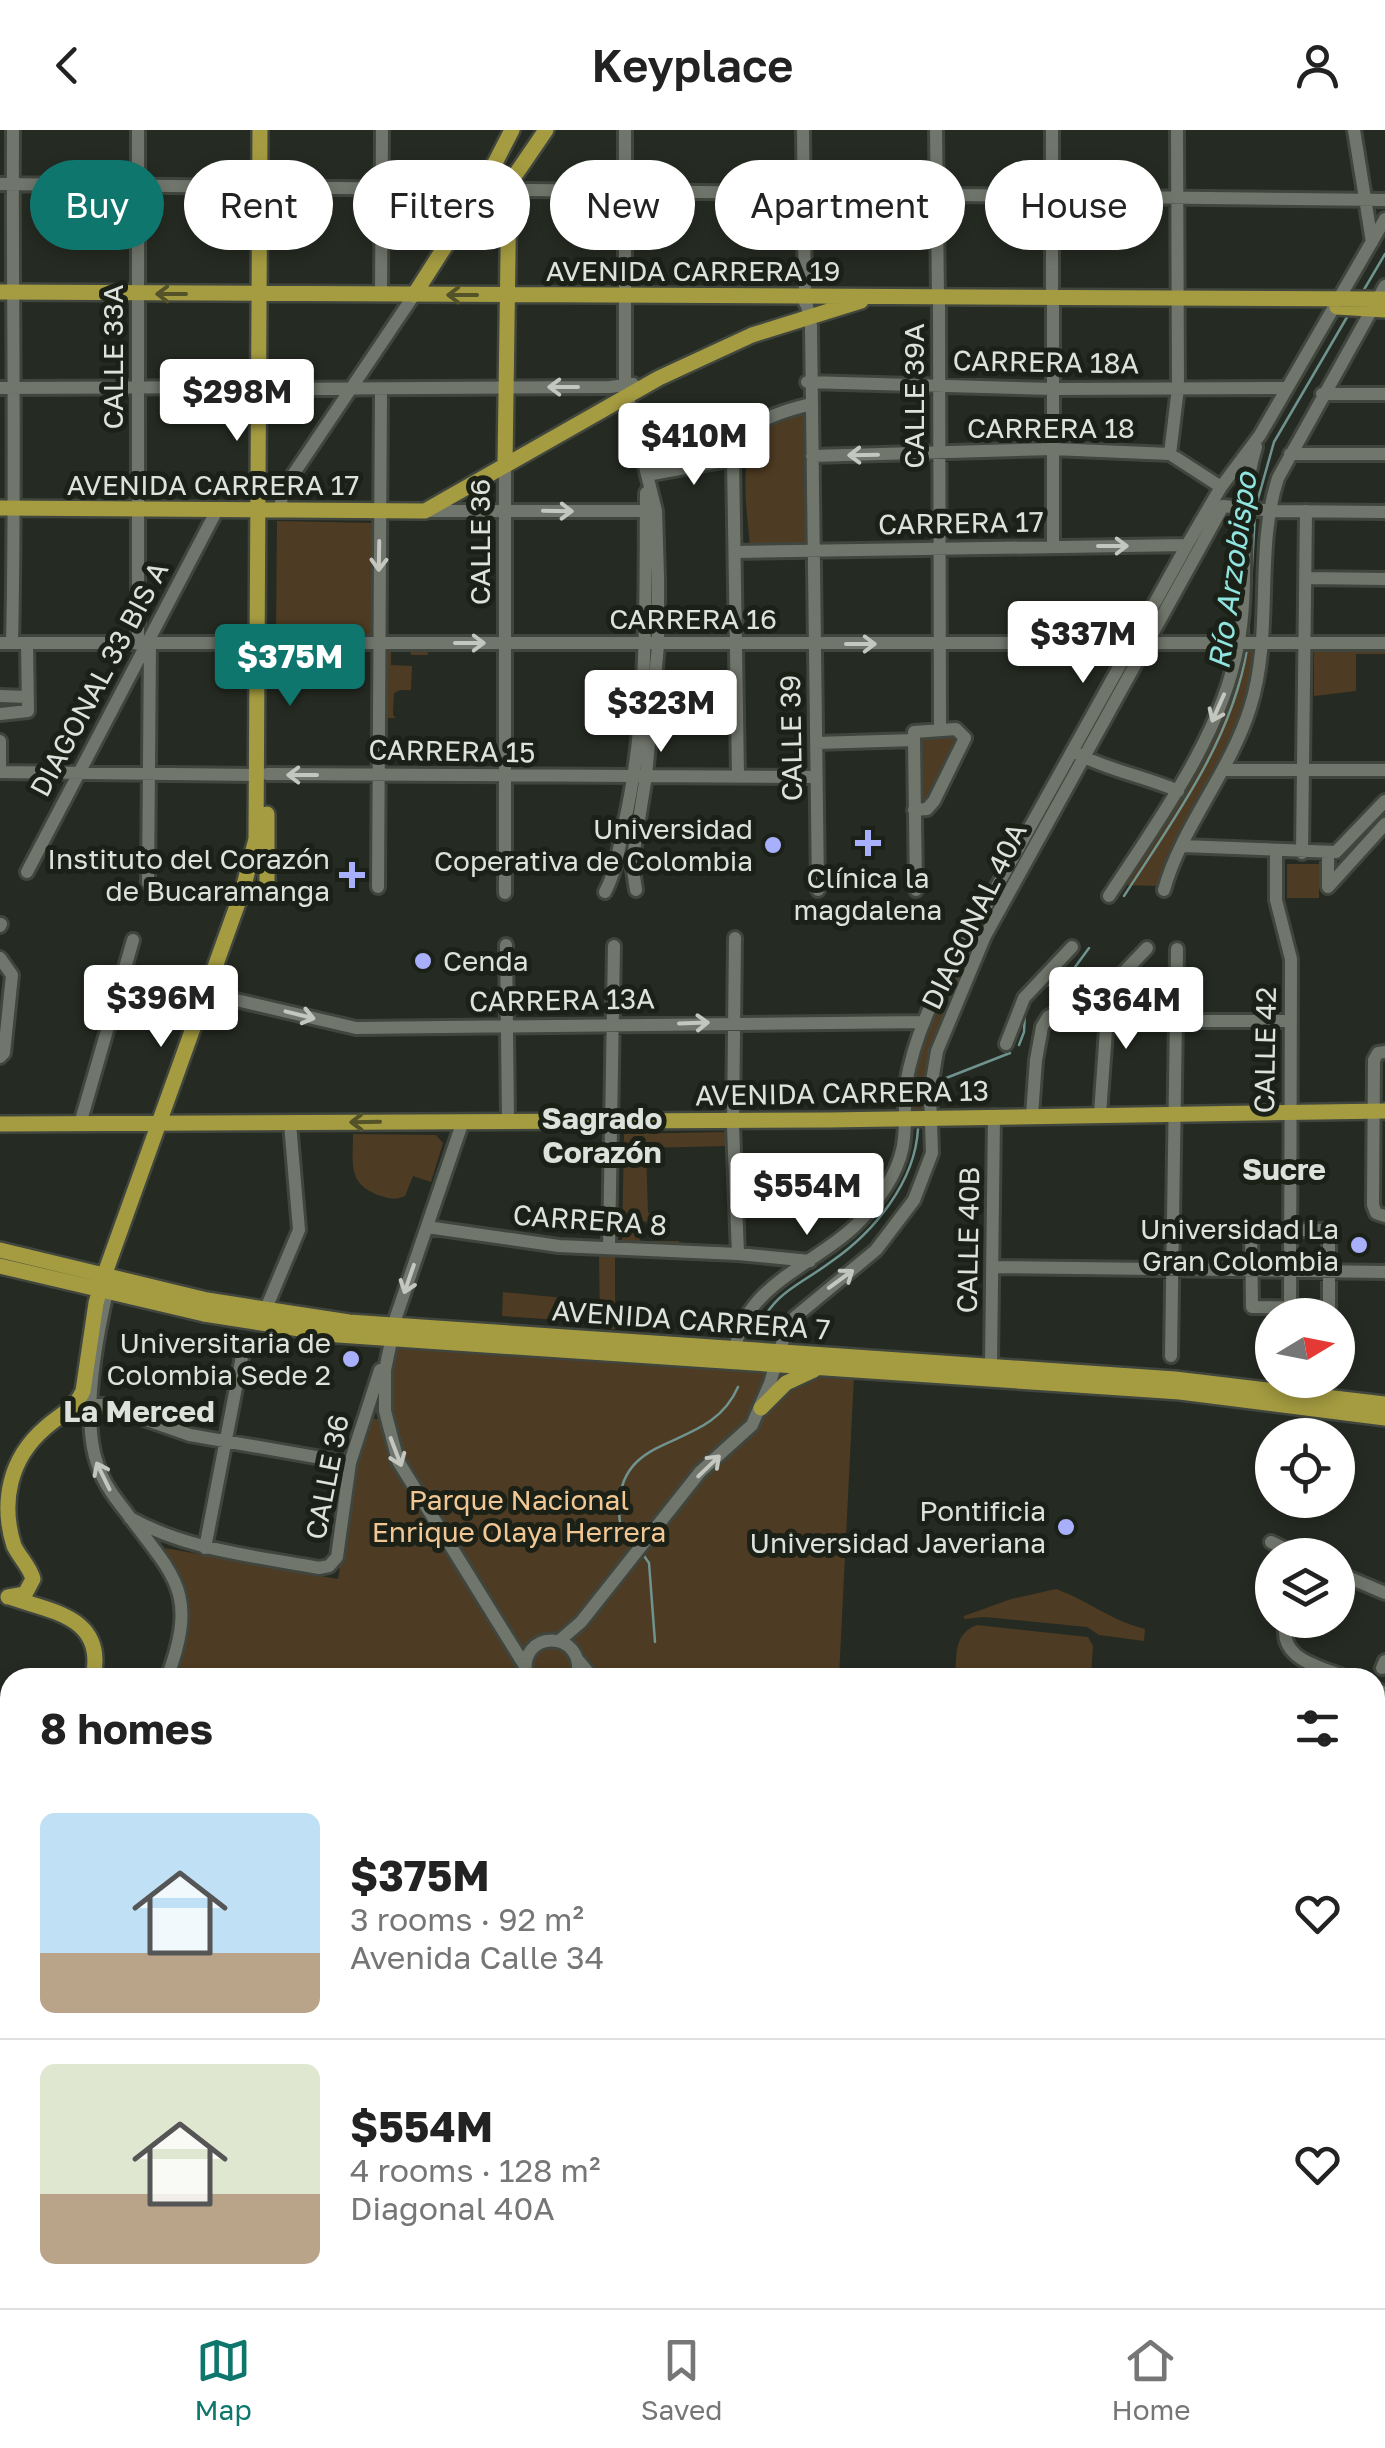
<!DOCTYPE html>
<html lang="en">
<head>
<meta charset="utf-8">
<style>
  body { margin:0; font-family:"Golos Text",sans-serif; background:#f6f6f6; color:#222; height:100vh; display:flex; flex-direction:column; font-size:38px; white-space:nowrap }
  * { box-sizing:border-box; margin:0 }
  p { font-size:32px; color:#767676 }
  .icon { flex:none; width:55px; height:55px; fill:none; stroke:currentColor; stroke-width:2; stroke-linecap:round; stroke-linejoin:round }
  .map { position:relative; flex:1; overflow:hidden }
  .panel { position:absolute; left:0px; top:1538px; width:1385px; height:642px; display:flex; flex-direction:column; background:#fff; border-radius:30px 30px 0 0; box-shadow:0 5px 15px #0003 }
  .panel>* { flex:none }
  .guide { position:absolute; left:30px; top:30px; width:1325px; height:90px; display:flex; gap:20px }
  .needle { width:65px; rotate:80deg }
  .controls { position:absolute; left:1255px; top:1168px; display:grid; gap:20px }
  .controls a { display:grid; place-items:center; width:100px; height:100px; border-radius:50%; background:#fff; box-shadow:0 5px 15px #0003; font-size:50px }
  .price { position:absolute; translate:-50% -85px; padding:0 22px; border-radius:10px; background:#fff; color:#222; font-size:32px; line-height:65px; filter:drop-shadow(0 2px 5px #0008) }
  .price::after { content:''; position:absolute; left:50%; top:60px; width:30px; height:22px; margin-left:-15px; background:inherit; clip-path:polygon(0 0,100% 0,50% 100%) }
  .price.on { background:#0f766e; color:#fff }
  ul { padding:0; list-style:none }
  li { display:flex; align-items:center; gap:30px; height:250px; padding:0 40px }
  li+li { border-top:2px solid #e0e0e0 }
  li span { display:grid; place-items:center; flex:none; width:280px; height:200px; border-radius:15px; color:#555 }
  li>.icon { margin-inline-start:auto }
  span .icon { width:120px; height:120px; fill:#fffc; stroke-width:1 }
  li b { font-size:42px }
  h2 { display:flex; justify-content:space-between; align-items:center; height:120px; padding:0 40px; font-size:42px }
  .chip { padding:0 35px; border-radius:45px; background:#fff; box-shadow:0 5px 15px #0003; font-size:35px; line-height:90px }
  .chip.on { background:#0f766e; color:#fff }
  header { display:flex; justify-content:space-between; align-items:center; height:130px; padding:0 40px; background:#fff; font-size:45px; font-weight:600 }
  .tab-bar { display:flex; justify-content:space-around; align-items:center; height:140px; border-top:2px solid #e0e0e0; background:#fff; font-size:28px; color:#767676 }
  .tab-bar a { display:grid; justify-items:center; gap:5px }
  .tab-bar .on { color:#0f766e }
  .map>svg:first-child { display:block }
  .green { fill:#4e3b23 }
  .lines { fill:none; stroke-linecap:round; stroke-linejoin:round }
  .stream { stroke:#6f938f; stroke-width:2.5 }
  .minor-casing { stroke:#40453d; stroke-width:18 }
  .major-casing { stroke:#40453d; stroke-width:20 }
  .minor { stroke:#71766c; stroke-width:12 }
  .major { stroke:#a59c41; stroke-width:15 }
  .oneway { stroke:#535228 }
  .oneway2 { stroke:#c3c7c0 }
  .poi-dot { fill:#a8b0fc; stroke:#1c2118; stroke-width:4 }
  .labels { text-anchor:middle; stroke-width:10; stroke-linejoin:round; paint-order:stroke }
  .street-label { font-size:28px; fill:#dee2dc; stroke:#1c2118 }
  .poi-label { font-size:28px; fill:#dee2dc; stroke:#1c2118; text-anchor:end }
  .park-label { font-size:28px; fill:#f2c793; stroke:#1c2118 }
  .water-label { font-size:30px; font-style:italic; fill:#90e5e0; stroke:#1c2118 }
  .neighbourhood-label { font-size:30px; font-weight:bold; fill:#dee2dc; stroke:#1c2118 }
</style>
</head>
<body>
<header><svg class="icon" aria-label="back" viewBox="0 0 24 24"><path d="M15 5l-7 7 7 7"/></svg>Keyplace<svg class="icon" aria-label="person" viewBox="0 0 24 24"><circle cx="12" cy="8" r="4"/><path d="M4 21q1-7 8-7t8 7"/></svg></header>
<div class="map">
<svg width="1385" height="2178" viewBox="0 0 1385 2178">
  <rect width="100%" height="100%" fill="#252a22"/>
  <!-- green -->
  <path class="green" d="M805 283 807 416 750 418C746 361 728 295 805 283Z
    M277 391 373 393 372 506 276 505Z
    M384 514H427L428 525H411L410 519 391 518V535L412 536 411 560H400L394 563 393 585 396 588H385L387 537 384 536Z
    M1257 518 1249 571 1233 612 1160 756 1122 755 1178 670 1243 519Z
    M1314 518 1385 519V524H1356V561L1314 566Z
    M952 604 959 609 926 674 917 676 919 608Z
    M1287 734H1319V768H1287Z
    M965 820H973L926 981 909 982C913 922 938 873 965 820Z
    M725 1002 726 1016 646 1018 648 1083H655L656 1091 639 1092 640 1111H679V1117L622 1114 624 1004Z
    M353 1004 436 1005 443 1013 431 1052 413 1046 405 1066C395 1070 391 1069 381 1066 347 1054 353 1035 353 1004Z
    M599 1124H615V1199H600Z
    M503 1162 574 1169V1191L502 1186Z
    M394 1218 854 1246 839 1547H178C192 1486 195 1475 165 1418L338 1449 364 1289H390L389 1256Z
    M1056 1459C1087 1470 1112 1491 1145 1499L1144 1511 1099 1505 1087 1497 984 1487 964 1489V1486L1011 1469Z
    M977 1495 1088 1507 1093 1516 1091 1547H955C957 1526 953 1504 977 1495Z
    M1385 1811V2057L1375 2044V1816Z
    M0 2108 10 2112V2170H84L92 2178H0Z
    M1375 2118 1385 2123V2178H1245L1247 2170H1375Z
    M181 2170H915L902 2178H181Z"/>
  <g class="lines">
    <!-- stream -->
    <path class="stream" d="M1362 163 1385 124
      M1256 376 1274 312 1350 182
      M1248 506 1255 384
      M1124 766C1173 690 1232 611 1247 519
      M1043 857 1070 844 1089 818
      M1019 915 1024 902 1025 882
      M941 950 1010 923
      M755 1203C777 1159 796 1158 832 1131 874 1102 915 1052 918 999
      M631 1413C620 1402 619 1391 619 1377 621 1298 709 1324 738 1257
      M642 1423 649 1433 655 1512
      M645 2170V2178
      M848 2170 851 2178
      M511 2177 523 2173"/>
    <!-- minor casing -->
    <g class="minor-casing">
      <path id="minor" d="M625 0V256L656 381 658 447V515L646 646 632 733 636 760
        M803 0 805 173
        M936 0 938 166
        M1052 0V167
        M1354 0 1372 112
        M0 54 1385 70
        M381 165 382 0
        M805 166 811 196 818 760
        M939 173 940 600
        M1053 176V416
        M807 252 1053 259 1287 258
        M0 258 260 257
        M268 259 610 257 633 254
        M1322 264H1385
        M1170 324 1178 258 1177 0
        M1290 324H1385
        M812 326 1053 319 1170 324 1221 357
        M505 335V763
        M647 345 733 329
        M1223 376 1274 381 1385 382
        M285 380 281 373 282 361 414 165
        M428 381H653
        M736 422 1187 415
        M1305 448 1385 449
        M0 513H1385
        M12 513C16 342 12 171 13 0
        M138 514V0
        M0 566 28 567
        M0 584 28 581 27 513
        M914 610V602L956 599 965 608 934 671 927 679 914 680
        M914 610 916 760
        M0 611V642
        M816 613 914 610
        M1078 624C1110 641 1144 646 1178 661
        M1224 640H1385
        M0 642 258 645
        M267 644 816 647
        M738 646 733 329C742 291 777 283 811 274
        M1183 716 1336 722 1385 671
        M1276 721V770L1291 829 1290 1185
        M1302 723 1306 381
        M27 742 217 380
        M148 753 150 514
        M378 757 381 259
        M1328 757 1385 694
        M1328 757V724
        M1164 760C1181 698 1230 642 1250 578 1274 503 1254 421 1278 348L1385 156
        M605 762C616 742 619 717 624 695 649 585 645 474 646 363
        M1109 766C1158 691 1222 605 1238 515 1251 450 1236 381 1256 317
        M0 796 1 794
        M735 808 733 996 738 1124
        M506 815 508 990
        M0 828 12 845 4 923 0 927
        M206 863 356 898 923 892
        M1176 891H1290
        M1006 914 1024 868 1072 817
        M1385 922 1378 923 1374 930 1373 1075 1376 1083 1385 1086
        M1100 984 1109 858
        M1032 985 1036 930 1042 897 1048 887 1109 858 1147 818
        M463 991 396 1187 385 1240V1281L398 1331 525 1536
        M80 994 133 810
        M427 1097 559 1116 738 1124 810 1131
        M1329 1100V1178L1252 1177 1251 1101Z
        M609 1118 614 816
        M993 1137 1385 1142
        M107 1162C96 1210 81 1291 98 1336 104 1354 115 1368 126 1382 175 1448 199 1462 167 1548
        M265 1181 299 1100 290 993
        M735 1225C739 1151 826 1134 867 1083 884 1062 902 1036 904 1008 906 990 904 972 906 954 911 925 920 899 932 873L1187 415 1221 357 1260 305 1385 89
        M1171 1226 1177 819
        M991 1235 994 986
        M81 1274 104 1275 190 1305 350 1333
        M130 1388C188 1420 254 1426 319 1438L329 1436 337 1427 350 1333 380 1240
        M1271 1412 1298 1425
        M205 1418 244 1216
        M1338 1443 1385 1463
        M1287 1490C1275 1529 1319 1536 1348 1548
        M559 1511 581 1492 700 1342 752 1295 770 1253 783 1210 795 1187 876 1120 914 1070 932 1023 930 963 937 921 985 806 1223 376
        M578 1530 593 1548
        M1382 1538 1385 1531
        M527 1548C515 1498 588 1498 577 1548
        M1375 1559 1385 1563
        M1375 2060 1385 2078
        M1375 2114 1385 2118
        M526 2170 527 2178
        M550 2170 557 2178
        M774 2170 779 2178
        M717 2178 723 2170
        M1230 2178 1232 2170"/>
    </g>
    <!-- major casing -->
    <g class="major-casing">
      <path id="major" d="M0 162 1385 169
        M414 165 481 60 512 0
        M1337 177 1385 180
        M505 335 509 54 546 0
        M0 378 425 381 659 248 752 205 861 171
        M267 754V684
        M0 994 829 990 1385 981
        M0 1120 207 1170 349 1192 1175 1249 1385 1274
        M0 1136 204 1184 338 1205 1180 1262 1385 1288
        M761 1278 786 1253 814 1240
        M8 1467 25 1464 33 1449C30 1437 20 1428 14 1416 0 1372 10 1328 45 1298 58 1286 76 1278 83 1261L96 1173 104 1146 243 759 256 709 260 0
        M12 1468C54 1482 106 1488 93 1548
        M1375 1606 1385 1604
        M1375 1620 1385 1619
        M0 2070 10 2078
        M0 2102 10 2108
        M96 2170 105 2178
        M942 2178 952 2170"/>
    </g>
    <!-- minor -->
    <use href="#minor" class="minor"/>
    <!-- major -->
    <use href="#major" class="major"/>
  </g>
  <!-- one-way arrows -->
  <defs><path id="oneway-shaft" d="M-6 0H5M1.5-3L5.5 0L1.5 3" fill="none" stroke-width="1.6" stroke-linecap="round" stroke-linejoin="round" transform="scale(2.5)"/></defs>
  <g class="oneway">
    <use href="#oneway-shaft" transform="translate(171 164) rotate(-180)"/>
    <use href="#oneway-shaft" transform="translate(462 165) rotate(-180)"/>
    <use href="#oneway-shaft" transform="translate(365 992) rotate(179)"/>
  </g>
  <g class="oneway2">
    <use href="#oneway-shaft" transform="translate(563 257) rotate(180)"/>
    <use href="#oneway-shaft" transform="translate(863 325) rotate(179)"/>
    <use href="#oneway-shaft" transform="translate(558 381) rotate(1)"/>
    <use href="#oneway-shaft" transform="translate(1113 416)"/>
    <use href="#oneway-shaft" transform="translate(379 426) rotate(91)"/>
    <use href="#oneway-shaft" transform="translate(470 513)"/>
    <use href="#oneway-shaft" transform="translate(861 514)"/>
    <use href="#oneway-shaft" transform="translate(1218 578) rotate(114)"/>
    <use href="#oneway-shaft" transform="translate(302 645) rotate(-180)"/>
    <use href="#oneway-shaft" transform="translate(300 885) rotate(14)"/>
    <use href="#oneway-shaft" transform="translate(694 893) rotate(-2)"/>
    <use href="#oneway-shaft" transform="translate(409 1149) rotate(109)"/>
    <use href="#oneway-shaft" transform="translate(841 1149) rotate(-36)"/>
    <use href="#oneway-shaft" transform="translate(396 1322) rotate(69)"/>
    <use href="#oneway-shaft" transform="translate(709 1336) rotate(-44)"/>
    <use href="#oneway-shaft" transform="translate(103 1346) rotate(-116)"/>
  </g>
  <!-- markers -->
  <g class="poi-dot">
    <path d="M863 698h10v10h10v10h-10v10h-10v-10h-10v-10h10z"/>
    <circle cx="773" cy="715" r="10"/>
    <path d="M347 730h10v10h10v10h-10v10h-10v-10h-10v-10h10z"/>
    <circle cx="423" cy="831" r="10"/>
    <circle cx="1359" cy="1115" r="10"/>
    <circle cx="351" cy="1229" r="10"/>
    <circle cx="1066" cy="1397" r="10"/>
  </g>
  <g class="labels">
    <!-- street labels -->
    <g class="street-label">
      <text x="693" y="151">AVENIDA CARRERA 19</text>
      <text transform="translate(113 227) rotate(-90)" y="10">CALLE 33A</text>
      <text transform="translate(1046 232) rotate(1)" y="10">CARRERA 18A</text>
      <text transform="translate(914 266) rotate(-90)" y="10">CALLE 39A</text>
      <text x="1051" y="308">CARRERA 18</text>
      <text x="213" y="365">AVENIDA CARRERA 17</text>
      <text transform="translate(961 393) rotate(-1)" y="10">CARRERA 17</text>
      <text transform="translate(480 412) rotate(-90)" y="10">CALLE 36</text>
      <text x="693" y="499">CARRERA 16</text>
      <text transform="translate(99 549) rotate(-62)" y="10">DIAGONAL 33 BIS A</text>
      <text transform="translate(791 608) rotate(-91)" y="10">CALLE 39</text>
      <text transform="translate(452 621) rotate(1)" y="10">CARRERA 15</text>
      <text transform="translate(974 786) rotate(-64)" y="10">DIAGONAL 40A</text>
      <text transform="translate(562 870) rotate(-1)" y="10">CARRERA 13A</text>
      <text transform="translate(1265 920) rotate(-89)" y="10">CALLE 42</text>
      <text transform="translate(842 963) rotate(-1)" y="10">AVENIDA CARRERA 13</text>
      <text transform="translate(590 1090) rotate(4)" y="10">CARRERA 8</text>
      <text transform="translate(968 1110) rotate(-89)" y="10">CALLE 40B</text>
      <text transform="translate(691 1190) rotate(4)" y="10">AVENIDA CARRERA 7</text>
      <text transform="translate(327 1347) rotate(-79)" y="10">CALLE 36</text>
    </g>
    <!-- poi labels -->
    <g class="poi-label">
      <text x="753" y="709">Universidad<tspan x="753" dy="32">Coperativa de Colombia</tspan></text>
      <text x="330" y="739">Instituto del Corazón<tspan x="330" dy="32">de Bucaramanga</tspan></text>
      <text x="868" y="758" text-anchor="middle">Clínica la<tspan x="868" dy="32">magdalena</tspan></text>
      <text x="443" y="841" text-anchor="start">Cenda</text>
      <text x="1339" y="1109">Universidad La<tspan x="1339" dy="32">Gran Colombia</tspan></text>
      <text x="331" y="1223">Universitaria de<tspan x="331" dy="32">Colombia Sede 2</tspan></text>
      <text x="1046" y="1391">Pontificia<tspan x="1046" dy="32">Universidad Javeriana</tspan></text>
    </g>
    <!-- park labels -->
    <g class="park-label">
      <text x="519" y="1380">Parque Nacional<tspan x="519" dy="32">Enrique Olaya Herrera</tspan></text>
    </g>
    <!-- water labels -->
    <g class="water-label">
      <text transform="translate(1233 441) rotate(-82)" y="10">Río Arzobispo</text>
    </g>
    <!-- neighbourhood labels -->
    <g class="neighbourhood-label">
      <text x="602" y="999">Sagrado<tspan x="602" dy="34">Corazón</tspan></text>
      <text x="1284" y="1050">Sucre</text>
      <text x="139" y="1292">La Merced</text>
    </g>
  </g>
</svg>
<div class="controls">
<a><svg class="needle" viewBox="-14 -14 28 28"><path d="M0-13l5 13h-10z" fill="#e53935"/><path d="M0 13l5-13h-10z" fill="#767676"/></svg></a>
<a><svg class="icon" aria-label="locate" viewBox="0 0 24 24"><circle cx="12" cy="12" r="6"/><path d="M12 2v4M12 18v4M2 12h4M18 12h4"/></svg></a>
<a><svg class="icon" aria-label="layers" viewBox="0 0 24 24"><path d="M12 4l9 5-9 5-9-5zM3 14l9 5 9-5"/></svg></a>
</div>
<b class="price" style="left:237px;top:314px">$298M</b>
<b class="price" style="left:694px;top:358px">$410M</b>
<b class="price" style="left:1083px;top:556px">$337M</b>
<b class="price on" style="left:290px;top:579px">$375M</b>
<b class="price" style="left:661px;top:625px">$323M</b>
<b class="price" style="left:161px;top:920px">$396M</b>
<b class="price" style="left:1126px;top:922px">$364M</b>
<b class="price" style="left:807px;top:1108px">$554M</b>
<div class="guide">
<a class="chip on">Buy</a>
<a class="chip">Rent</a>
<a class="chip">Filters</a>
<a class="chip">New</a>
<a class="chip">Apartment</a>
<a class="chip">House</a>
</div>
<section class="panel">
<h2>8 homes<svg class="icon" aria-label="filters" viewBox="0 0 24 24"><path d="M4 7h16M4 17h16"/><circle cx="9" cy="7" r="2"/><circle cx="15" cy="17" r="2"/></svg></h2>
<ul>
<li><span style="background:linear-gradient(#bfe0f5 70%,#b9a48a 0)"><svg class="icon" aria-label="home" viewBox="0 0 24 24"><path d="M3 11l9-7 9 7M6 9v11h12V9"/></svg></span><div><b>$375M</b><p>3 rooms · 92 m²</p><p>Avenida Calle 34</p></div><svg class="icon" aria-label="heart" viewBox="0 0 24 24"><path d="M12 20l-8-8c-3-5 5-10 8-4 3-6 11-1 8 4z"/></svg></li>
<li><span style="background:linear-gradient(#dfe7d0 65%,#b9a48a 0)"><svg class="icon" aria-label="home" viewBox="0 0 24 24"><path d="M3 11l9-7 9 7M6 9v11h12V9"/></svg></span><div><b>$554M</b><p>4 rooms · 128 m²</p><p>Diagonal 40A</p></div><svg class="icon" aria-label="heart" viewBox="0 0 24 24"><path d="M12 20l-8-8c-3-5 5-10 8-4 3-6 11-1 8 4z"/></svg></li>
</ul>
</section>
</div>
<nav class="tab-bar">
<a class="on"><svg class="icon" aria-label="map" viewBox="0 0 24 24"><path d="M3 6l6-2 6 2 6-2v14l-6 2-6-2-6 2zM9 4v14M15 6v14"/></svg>Map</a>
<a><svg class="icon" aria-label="saved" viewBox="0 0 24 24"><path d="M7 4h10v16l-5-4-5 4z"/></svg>Saved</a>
<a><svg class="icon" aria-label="home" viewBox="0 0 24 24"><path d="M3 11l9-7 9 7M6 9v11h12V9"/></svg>Home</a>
</nav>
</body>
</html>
